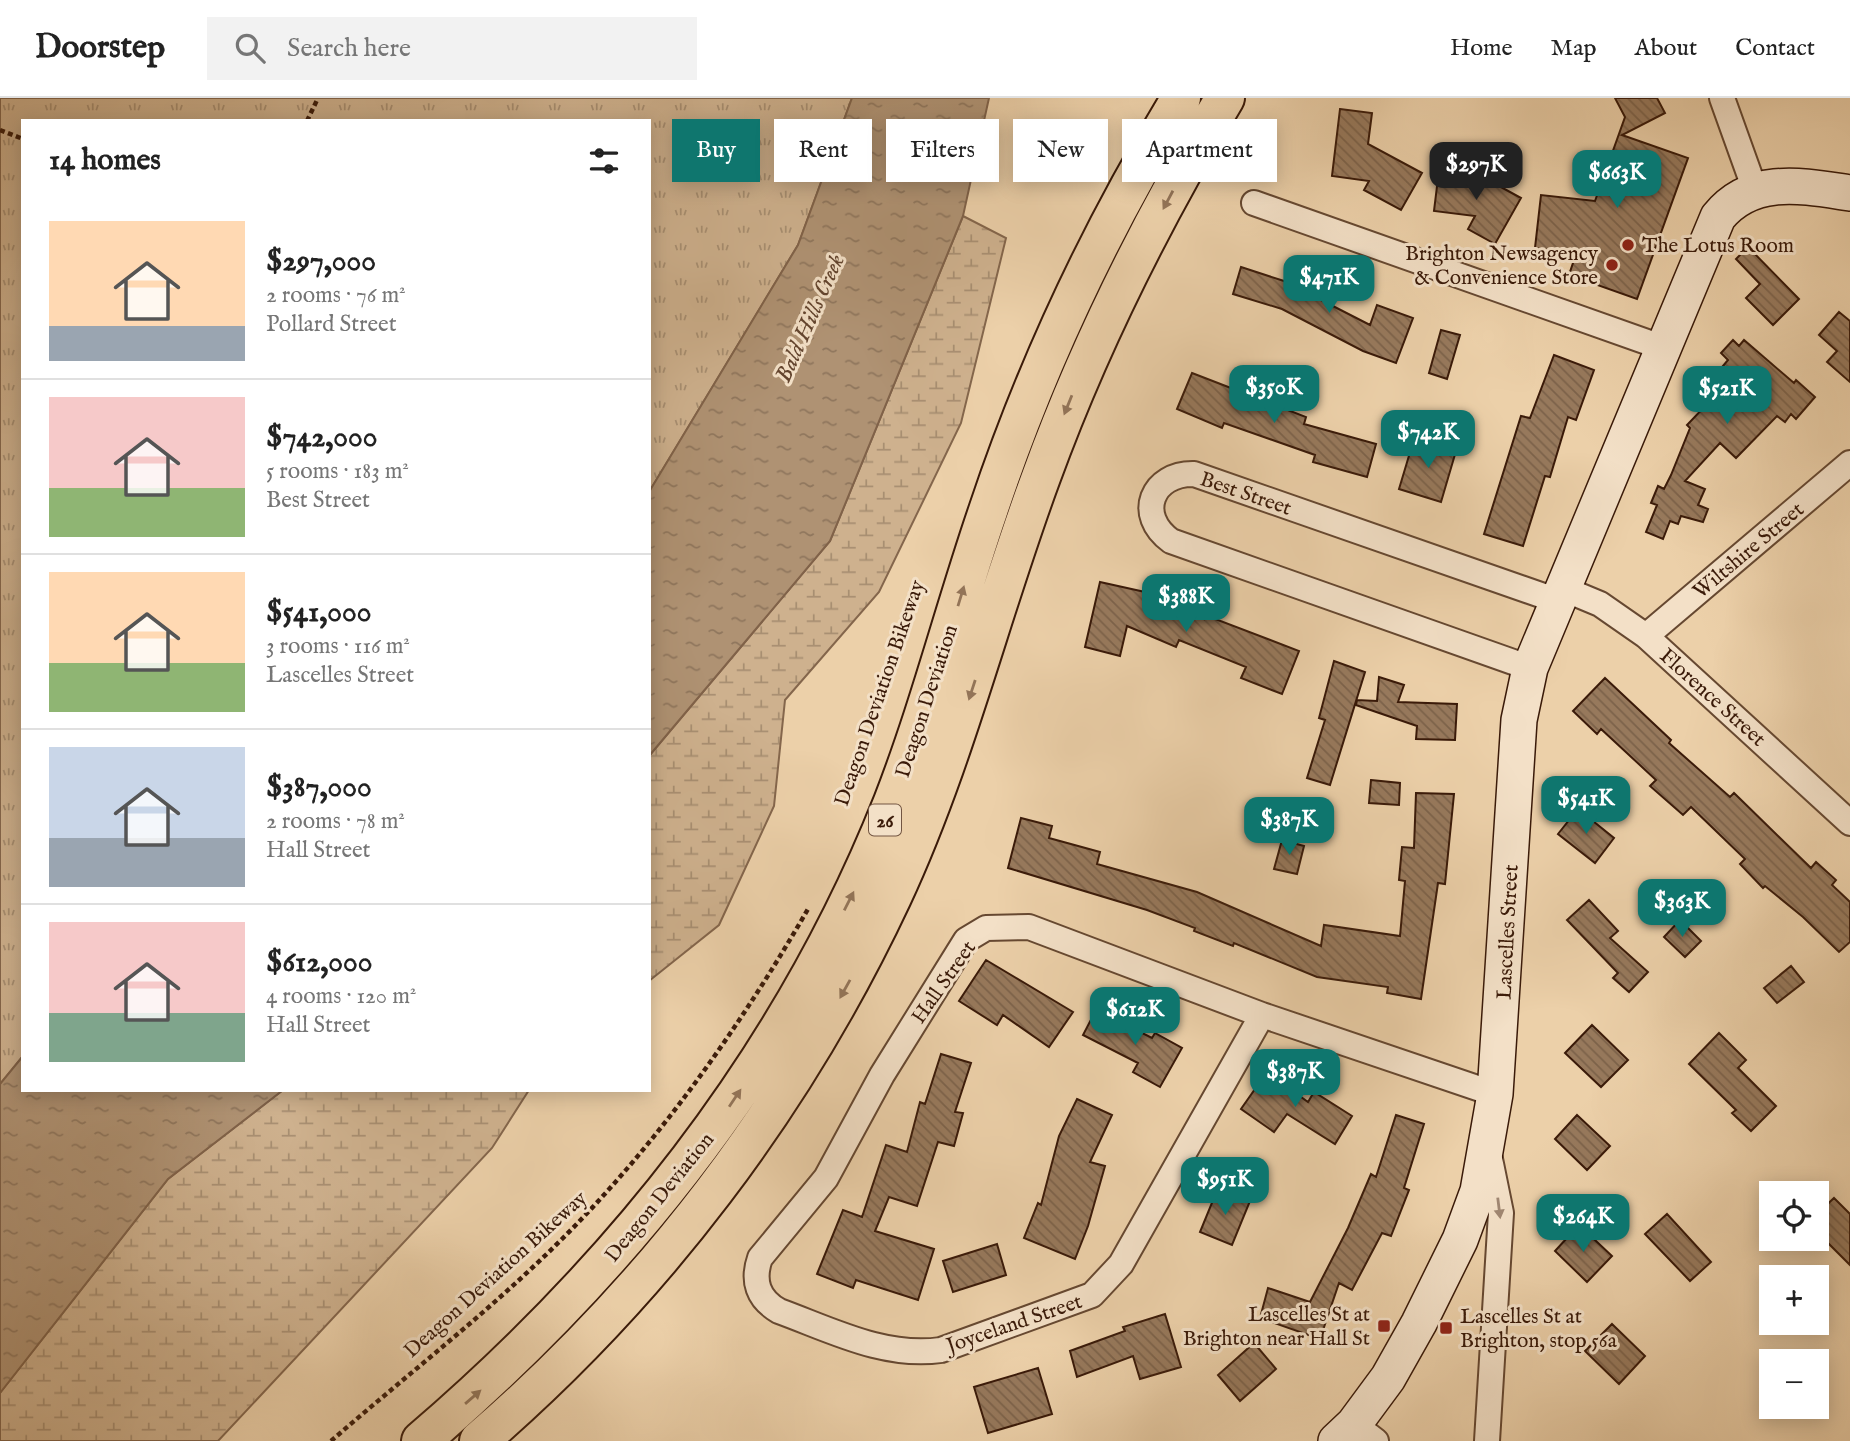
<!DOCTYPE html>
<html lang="en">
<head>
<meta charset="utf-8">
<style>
  body { margin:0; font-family:"IM FELL English",serif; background:#f2f2f2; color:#222; height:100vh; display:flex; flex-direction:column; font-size:26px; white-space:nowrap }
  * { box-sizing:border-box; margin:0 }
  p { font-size:23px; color:#767676 }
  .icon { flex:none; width:38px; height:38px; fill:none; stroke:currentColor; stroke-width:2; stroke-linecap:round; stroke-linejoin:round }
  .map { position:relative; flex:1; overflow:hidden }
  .side { position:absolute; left:21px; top:21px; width:630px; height:973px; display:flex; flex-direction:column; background:#fff; border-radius:0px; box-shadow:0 4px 18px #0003 }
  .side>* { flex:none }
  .hud { position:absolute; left:672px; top:21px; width:665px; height:63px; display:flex; gap:14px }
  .controls { position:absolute; left:1759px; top:1083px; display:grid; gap:14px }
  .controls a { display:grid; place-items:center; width:70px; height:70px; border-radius:0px; background:#fff; box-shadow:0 4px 18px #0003; font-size:35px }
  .price { position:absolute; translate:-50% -60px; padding:0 16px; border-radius:14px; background:#0f766e; color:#fff; font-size:23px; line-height:46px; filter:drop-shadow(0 2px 4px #0008) }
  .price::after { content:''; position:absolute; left:50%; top:42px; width:21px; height:16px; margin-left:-10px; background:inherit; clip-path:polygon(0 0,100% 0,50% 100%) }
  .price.on { background:#222; color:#fff }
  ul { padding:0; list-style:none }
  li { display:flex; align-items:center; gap:21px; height:175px; padding:0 28px }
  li+li { border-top:2px solid #e0e0e0 }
  li span { display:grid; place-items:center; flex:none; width:196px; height:140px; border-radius:0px; color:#555 }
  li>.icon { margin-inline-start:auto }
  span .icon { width:84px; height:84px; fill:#fffc; stroke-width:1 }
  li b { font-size:30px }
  h2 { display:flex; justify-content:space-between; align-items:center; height:84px; padding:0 28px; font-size:30px }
  .chip { padding:0 24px; border-radius:0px; background:#fff; box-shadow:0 4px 18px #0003; font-size:24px; line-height:63px }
  .chip.on { background:#0f766e; color:#fff }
  header { display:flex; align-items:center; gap:42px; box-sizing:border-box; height:98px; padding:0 35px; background:#fff; border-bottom:2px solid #e0e0e0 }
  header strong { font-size:33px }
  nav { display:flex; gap:38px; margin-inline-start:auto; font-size:24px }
  .search { width:490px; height:63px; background:#f2f2f2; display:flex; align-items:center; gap:18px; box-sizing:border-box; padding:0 24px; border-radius:0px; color:#767676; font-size:26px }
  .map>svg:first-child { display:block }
  .wetland { fill:url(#wetland-marsh); stroke:#84664c; stroke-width:2 }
  .park { fill:url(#park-tufts); stroke:#84664c; stroke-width:2 }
  .water { fill:url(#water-ripples); stroke:#806249; stroke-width:2 }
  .building { fill:url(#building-back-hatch); stroke:#3a1a09; stroke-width:2 }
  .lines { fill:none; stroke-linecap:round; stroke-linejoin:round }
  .street-casing { stroke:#664831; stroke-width:28 }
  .secondary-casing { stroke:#3a1a09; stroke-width:38 }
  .highway-casing { stroke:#3a1a09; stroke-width:42 }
  .path { stroke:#3a1a09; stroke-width:4.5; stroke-dasharray:5 3.5; stroke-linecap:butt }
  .street { stroke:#f3e0c7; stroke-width:24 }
  .secondary { stroke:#f3e0c7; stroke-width:35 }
  .highway { stroke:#ecd0a9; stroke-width:38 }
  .oneway { fill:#937559 }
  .oneway2 { fill:#a08772 }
  .poi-dot { fill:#8f2418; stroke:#f3e0c7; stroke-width:2.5 }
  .labels { text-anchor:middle; stroke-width:6; stroke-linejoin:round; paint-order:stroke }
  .shield { fill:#f3e0c7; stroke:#725542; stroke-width:2 }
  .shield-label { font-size:19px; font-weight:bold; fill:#3a1a09 }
  .poi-label { font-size:21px; fill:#3a1a09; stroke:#f3e0c7; text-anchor:start }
  .street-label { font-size:21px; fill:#3a1a09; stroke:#f3e0c7 }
  .water-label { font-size:23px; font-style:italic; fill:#63442e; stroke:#f3e0c7 }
</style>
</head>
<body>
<header>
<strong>Doorstep</strong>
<div class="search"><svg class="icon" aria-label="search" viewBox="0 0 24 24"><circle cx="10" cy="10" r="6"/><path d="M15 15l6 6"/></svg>Search here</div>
<nav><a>Home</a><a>Map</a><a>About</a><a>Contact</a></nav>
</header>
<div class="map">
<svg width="1850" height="1343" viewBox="0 0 1850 1343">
  <defs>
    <pattern id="wetland-marsh" width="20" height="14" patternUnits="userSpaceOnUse" patternTransform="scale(1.75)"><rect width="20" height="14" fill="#ceb18e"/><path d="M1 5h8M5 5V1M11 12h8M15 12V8" fill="none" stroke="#a88f72"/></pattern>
    <pattern id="park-tufts" width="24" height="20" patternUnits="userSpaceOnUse" patternTransform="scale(1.75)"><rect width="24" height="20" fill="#ceb18e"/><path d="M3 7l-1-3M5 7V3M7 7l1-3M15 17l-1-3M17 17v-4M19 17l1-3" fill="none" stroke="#a88f72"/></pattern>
    <pattern id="water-ripples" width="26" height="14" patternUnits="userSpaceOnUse" patternTransform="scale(1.75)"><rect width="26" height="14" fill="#af9273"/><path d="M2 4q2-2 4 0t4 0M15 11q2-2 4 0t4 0" fill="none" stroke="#8f765d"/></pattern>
    <pattern id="building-back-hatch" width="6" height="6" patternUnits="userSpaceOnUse" patternTransform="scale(1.75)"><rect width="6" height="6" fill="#97795c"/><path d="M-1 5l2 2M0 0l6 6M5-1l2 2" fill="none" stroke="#7c624a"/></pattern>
  </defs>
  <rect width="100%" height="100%" fill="#ecd0a9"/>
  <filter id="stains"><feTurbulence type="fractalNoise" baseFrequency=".00286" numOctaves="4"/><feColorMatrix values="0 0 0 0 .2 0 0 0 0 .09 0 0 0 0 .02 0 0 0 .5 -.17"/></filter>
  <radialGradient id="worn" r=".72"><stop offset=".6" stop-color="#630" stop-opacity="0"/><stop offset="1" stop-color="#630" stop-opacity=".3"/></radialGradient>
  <!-- wetland -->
  <path class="wetland" d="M963 118 1006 140 961 325 879 494 785 602 774 708 719 827 649 883V658L830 443Z
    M283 992H529L492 1050 218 1343H0V1295L168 1081Z"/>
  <!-- park -->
  <path class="park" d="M0 0H852L798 147 649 394V23H23V958L0 986Z"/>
  <!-- water -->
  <path class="water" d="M852 0H989L963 118 830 443 649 658V394L798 147Z
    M23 958V992H283L168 1081 0 1295V986Z"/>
  <!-- building -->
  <path class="building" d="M1615 0H1657L1665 15 1622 37 1688 60 1637 201 1569 177 1576 156 1535 150 1541 97 1595 103 1625 19Z
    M1340 11 1372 15 1368 46 1422 75 1401 112 1364 92 1369 83 1332 78Z
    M1439 72 1479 77 1521 100 1495 146 1468 131 1475 118 1434 113Z
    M1748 149 1799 201 1773 227 1746 200 1760 186 1736 161Z
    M1241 169 1284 183 1370 227 1377 207 1413 220 1396 265 1363 253 1282 211 1233 196Z
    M1839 214 1850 223V284L1827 264 1837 253 1819 237Z
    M1441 232 1460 237 1447 281 1429 275Z
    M1733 242 1739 248 1744 242 1794 285 1796 282 1815 299 1796 321 1791 316 1785 324 1777 318 1736 360 1720 345 1685 383 1705 391 1698 407 1708 411 1703 424 1681 418 1678 426 1670 423 1663 441 1646 434 1657 407 1651 405 1658 388 1664 391 1671 377 1690 330 1687 327 1711 302 1702 293 1728 262 1721 255Z
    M1554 257 1594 272 1576 322 1568 319 1550 379 1545 378 1523 448 1484 436 1521 318 1530 320Z
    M1192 275 1306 319 1304 326 1376 346 1367 379 1313 364 1315 357 1224 325 1222 330 1177 311Z
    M1414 341 1456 353 1441 404 1399 391Z
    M1100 484 1145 494 1204 521 1205 517 1299 553 1282 596 1241 580 1246 569 1179 542 1176 549 1127 528 1120 558 1085 549Z
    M1334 563 1365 574 1330 687 1307 680 1325 622 1319 620Z
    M1379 579 1404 587 1398 604 1457 606 1455 642 1416 641 1417 628 1356 607 1357 602 1377 603Z
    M1605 580 1671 642 1669 645 1730 699 1734 695 1811 770 1816 764 1836 782 1832 787 1850 804V844L1839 854 1803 819 1765 788 1763 790 1740 766 1745 761 1691 709 1683 717 1650 688 1656 682 1601 631 1597 636 1573 613Z
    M1371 682 1400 685 1399 707 1369 705Z
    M1416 695 1454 696 1445 786 1438 785 1421 901 1387 895 1388 889 1317 879 1234 845 1233 848 1194 833 1195 830 1147 812 1008 770 1021 720 1052 728 1049 740 1100 754 1097 766 1197 794 1321 848 1324 827 1400 838 1405 783 1399 782 1402 749 1414 750Z
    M1578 711 1614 740 1595 765 1558 736Z
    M1282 742 1304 748 1297 776 1274 771Z
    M1589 802 1618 833 1610 840 1648 874 1629 894 1613 880 1618 875 1567 822Z
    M1680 822 1701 843 1685 859 1664 839Z
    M986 862 1073 914 1049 949 1003 917 997 927 959 903Z
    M1791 868 1804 884 1777 905 1764 890Z
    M1096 912 1152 940 1155 935 1182 950 1160 989 1133 974 1138 965 1083 937Z
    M1592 927 1628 962 1601 989 1565 955Z
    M1719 935 1746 962 1738 970 1776 1008 1751 1033 1732 1015 1736 1012 1689 966Z
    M941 956 971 965 955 1014 963 1015 954 1048 938 1044 917 1108 889 1099 875 1133 934 1151 918 1202 856 1182 853 1190 817 1176 843 1112 862 1119 886 1047 907 1054 920 1004 925 1006Z
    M1267 974 1308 1004 1314 994 1352 1018 1335 1046 1287 1016 1274 1034 1241 1011Z
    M1077 1001 1112 1017 1090 1064 1105 1068 1088 1128 1075 1161 1024 1140 1038 1105 1041 1107 1059 1038Z
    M1396 1017 1424 1026 1404 1090 1409 1092 1391 1138 1382 1135 1352 1192 1339 1185 1320 1241 1260 1220 1268 1190 1310 1204 1348 1130 1371 1076 1376 1079Z
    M1577 1017 1610 1048 1587 1072 1555 1041Z
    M1218 1090 1250 1103 1232 1147 1200 1134Z
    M1834 1100 1850 1116V1167L1816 1133V1117Z
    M1667 1116 1711 1164 1690 1183 1645 1136Z
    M1579 1127 1612 1158 1587 1184 1555 1153Z
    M997 1146 1006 1177 953 1194 943 1163Z
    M1165 1216 1181 1269 1140 1281 1133 1258 1077 1279 1070 1253 1125 1233 1123 1229Z
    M1612 1226 1645 1258 1619 1286 1585 1253Z
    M1254 1245 1276 1271 1240 1303 1218 1277Z
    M1038 1270 1052 1316 988 1335 974 1289Z"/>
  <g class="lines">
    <!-- street casing -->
    <g class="street-casing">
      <path id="street" d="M1722 0 1755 92
        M1254 105 1664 250
        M1564 491 1600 506 1646 538 1850 725
        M1646 538 1850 365
        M1530 570 1171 443C1135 417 1152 375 1194 376L1558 503
        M1262 917 1121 1166 1092 1197 941 1252C884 1260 831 1232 779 1213 758 1201 752 1183 760 1160L826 1080 882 977 966 842 986 830 1029 829 1262 917 1495 996
        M1354 1326 1376 1343
        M1487 1343 1501 1115 1490 1061"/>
    </g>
    <!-- secondary casing -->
    <g class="secondary-casing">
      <path id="secondary" d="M1336 1343 1354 1326 1388 1280 1419 1225 1460 1142 1478 1093 1495 996 1519 622 1530 570 1718 119C1752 77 1803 88 1850 95"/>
    </g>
    <!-- highway casing -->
    <g class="highway-casing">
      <path id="highway" d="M421 1343C625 1168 793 956 893 704 930 609 955 509 988 413 1036 269 1102 129 1181 0
        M479 1343C653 1193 794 1008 892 799 955 664 989 519 1041 379 1089 247 1153 120 1225 0"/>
    </g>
    <!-- path -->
    <path class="path" d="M307 23 318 0
      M0 32 23 41
      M331 1343C408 1276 490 1213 562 1141 659 1044 740 929 808 811"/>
    <!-- street -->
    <use href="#street" class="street"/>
    <!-- secondary -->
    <use href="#secondary" class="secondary"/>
    <!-- highway -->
    <use href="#highway" class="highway"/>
  </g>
  <!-- one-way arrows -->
  <defs><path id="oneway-solid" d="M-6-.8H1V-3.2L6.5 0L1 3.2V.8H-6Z" transform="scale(1.75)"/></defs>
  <g class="oneway">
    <use href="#oneway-solid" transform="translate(1168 102) rotate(118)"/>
    <use href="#oneway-solid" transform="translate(1068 307) rotate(112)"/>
    <use href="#oneway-solid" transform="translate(961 498) rotate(-73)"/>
    <use href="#oneway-solid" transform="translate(972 592) rotate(108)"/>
    <use href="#oneway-solid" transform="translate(849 803) rotate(-63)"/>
    <use href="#oneway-solid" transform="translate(845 891) rotate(119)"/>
    <use href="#oneway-solid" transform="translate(735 1000) rotate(-56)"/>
    <use href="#oneway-solid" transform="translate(473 1299) rotate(-41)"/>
  </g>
  <use class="oneway2" href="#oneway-solid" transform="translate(1499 1110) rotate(83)"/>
  <!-- markers -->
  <g class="poi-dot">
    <circle cx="1628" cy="147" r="7"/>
    <circle cx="1612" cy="167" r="7"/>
    <rect x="1377" y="1221" width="14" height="14" rx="3.5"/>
    <rect x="1439" y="1223" width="14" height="14" rx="3.5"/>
  </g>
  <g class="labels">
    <!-- shield labels -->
    <rect class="shield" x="869" y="706.5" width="32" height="31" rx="5"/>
    <g class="shield-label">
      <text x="885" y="729">26</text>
    </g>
    <!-- poi labels -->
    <g class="poi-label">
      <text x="1642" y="154">The Lotus Room</text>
      <text x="1598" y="162" text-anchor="end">Brighton Newsagency<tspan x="1598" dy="24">&amp; Convenience Store</tspan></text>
      <text x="1370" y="1223" text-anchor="end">Lascelles St at<tspan x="1370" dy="24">Brighton near Hall St</tspan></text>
      <text x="1460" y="1225">Lascelles St at<tspan x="1460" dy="24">Brighton, stop 56a</tspan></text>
    </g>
    <!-- street labels -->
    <g class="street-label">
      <text transform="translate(1246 395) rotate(19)" y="7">Best Street</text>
      <text transform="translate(1748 452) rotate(-40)" y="7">Wiltshire Street</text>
      <text transform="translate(879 595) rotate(-71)" y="7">Deagon Deviation Bikeway</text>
      <text transform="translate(1713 599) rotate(42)" y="7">Florence Street</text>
      <text transform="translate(926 603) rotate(-72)" y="7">Deagon Deviation</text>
      <text transform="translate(1507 834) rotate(-87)" y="7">Lascelles Street</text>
      <text transform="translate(943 884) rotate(-55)" y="7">Hall Street</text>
      <text transform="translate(659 1099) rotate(-51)" y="7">Deagon Deviation</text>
      <text transform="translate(495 1176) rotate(-42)" y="7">Deagon Deviation Bikeway</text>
      <text transform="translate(1014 1225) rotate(-19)" y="7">Joyceland Street</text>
    </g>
    <!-- water labels -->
    <g class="water-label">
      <text transform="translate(809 220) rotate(-66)" y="8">Bald Hills Creek</text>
    </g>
  </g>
  <rect width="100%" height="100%" filter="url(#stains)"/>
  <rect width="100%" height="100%" fill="url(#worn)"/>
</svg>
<div class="controls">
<a><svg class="icon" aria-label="locate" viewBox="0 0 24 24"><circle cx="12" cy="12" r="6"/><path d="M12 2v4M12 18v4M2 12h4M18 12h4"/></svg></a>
<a>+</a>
<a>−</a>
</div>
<b class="price on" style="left:1476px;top:104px">$297K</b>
<b class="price" style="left:1617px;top:112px">$663K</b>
<b class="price" style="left:1329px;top:217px">$471K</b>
<b class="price" style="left:1274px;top:327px">$350K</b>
<b class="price" style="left:1727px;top:328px">$521K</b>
<b class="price" style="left:1428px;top:372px">$742K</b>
<b class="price" style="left:1186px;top:536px">$388K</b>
<b class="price" style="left:1586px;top:738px">$541K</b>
<b class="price" style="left:1289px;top:759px">$387K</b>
<b class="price" style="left:1682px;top:841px">$363K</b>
<b class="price" style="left:1135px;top:949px">$612K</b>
<b class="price" style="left:1295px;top:1011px">$387K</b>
<b class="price" style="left:1225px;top:1119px">$951K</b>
<b class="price" style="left:1583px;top:1156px">$264K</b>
<div class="hud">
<a class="chip on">Buy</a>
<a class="chip">Rent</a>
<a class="chip">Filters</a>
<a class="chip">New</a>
<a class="chip">Apartment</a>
</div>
<section class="side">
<h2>14 homes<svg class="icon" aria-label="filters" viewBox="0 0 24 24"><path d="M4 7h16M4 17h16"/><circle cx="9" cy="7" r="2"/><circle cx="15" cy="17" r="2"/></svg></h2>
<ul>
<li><span style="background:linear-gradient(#ffd9b3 75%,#9aa5b1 0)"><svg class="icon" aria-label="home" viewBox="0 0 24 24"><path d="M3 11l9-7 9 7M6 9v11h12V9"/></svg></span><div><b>$297,000</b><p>2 rooms · 76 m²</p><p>Pollard Street</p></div></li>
<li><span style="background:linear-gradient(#f6c9c9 65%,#8fb573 0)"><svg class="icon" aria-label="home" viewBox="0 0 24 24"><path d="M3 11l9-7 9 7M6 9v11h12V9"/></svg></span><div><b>$742,000</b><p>5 rooms · 183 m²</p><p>Best Street</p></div></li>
<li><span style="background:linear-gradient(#ffd9b3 65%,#8fb573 0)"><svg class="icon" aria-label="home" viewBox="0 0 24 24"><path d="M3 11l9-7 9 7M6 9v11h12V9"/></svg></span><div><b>$541,000</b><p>3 rooms · 116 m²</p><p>Lascelles Street</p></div></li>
<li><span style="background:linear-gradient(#c9d6e8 65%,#9aa5b1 0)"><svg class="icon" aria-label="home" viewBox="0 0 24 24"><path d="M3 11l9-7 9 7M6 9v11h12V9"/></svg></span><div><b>$387,000</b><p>2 rooms · 78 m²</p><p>Hall Street</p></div></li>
<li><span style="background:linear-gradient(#f6c9c9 65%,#7fa58c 0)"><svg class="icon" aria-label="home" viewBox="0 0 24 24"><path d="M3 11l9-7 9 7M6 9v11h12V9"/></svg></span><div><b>$612,000</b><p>4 rooms · 120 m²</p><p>Hall Street</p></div></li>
</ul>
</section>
</div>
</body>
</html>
